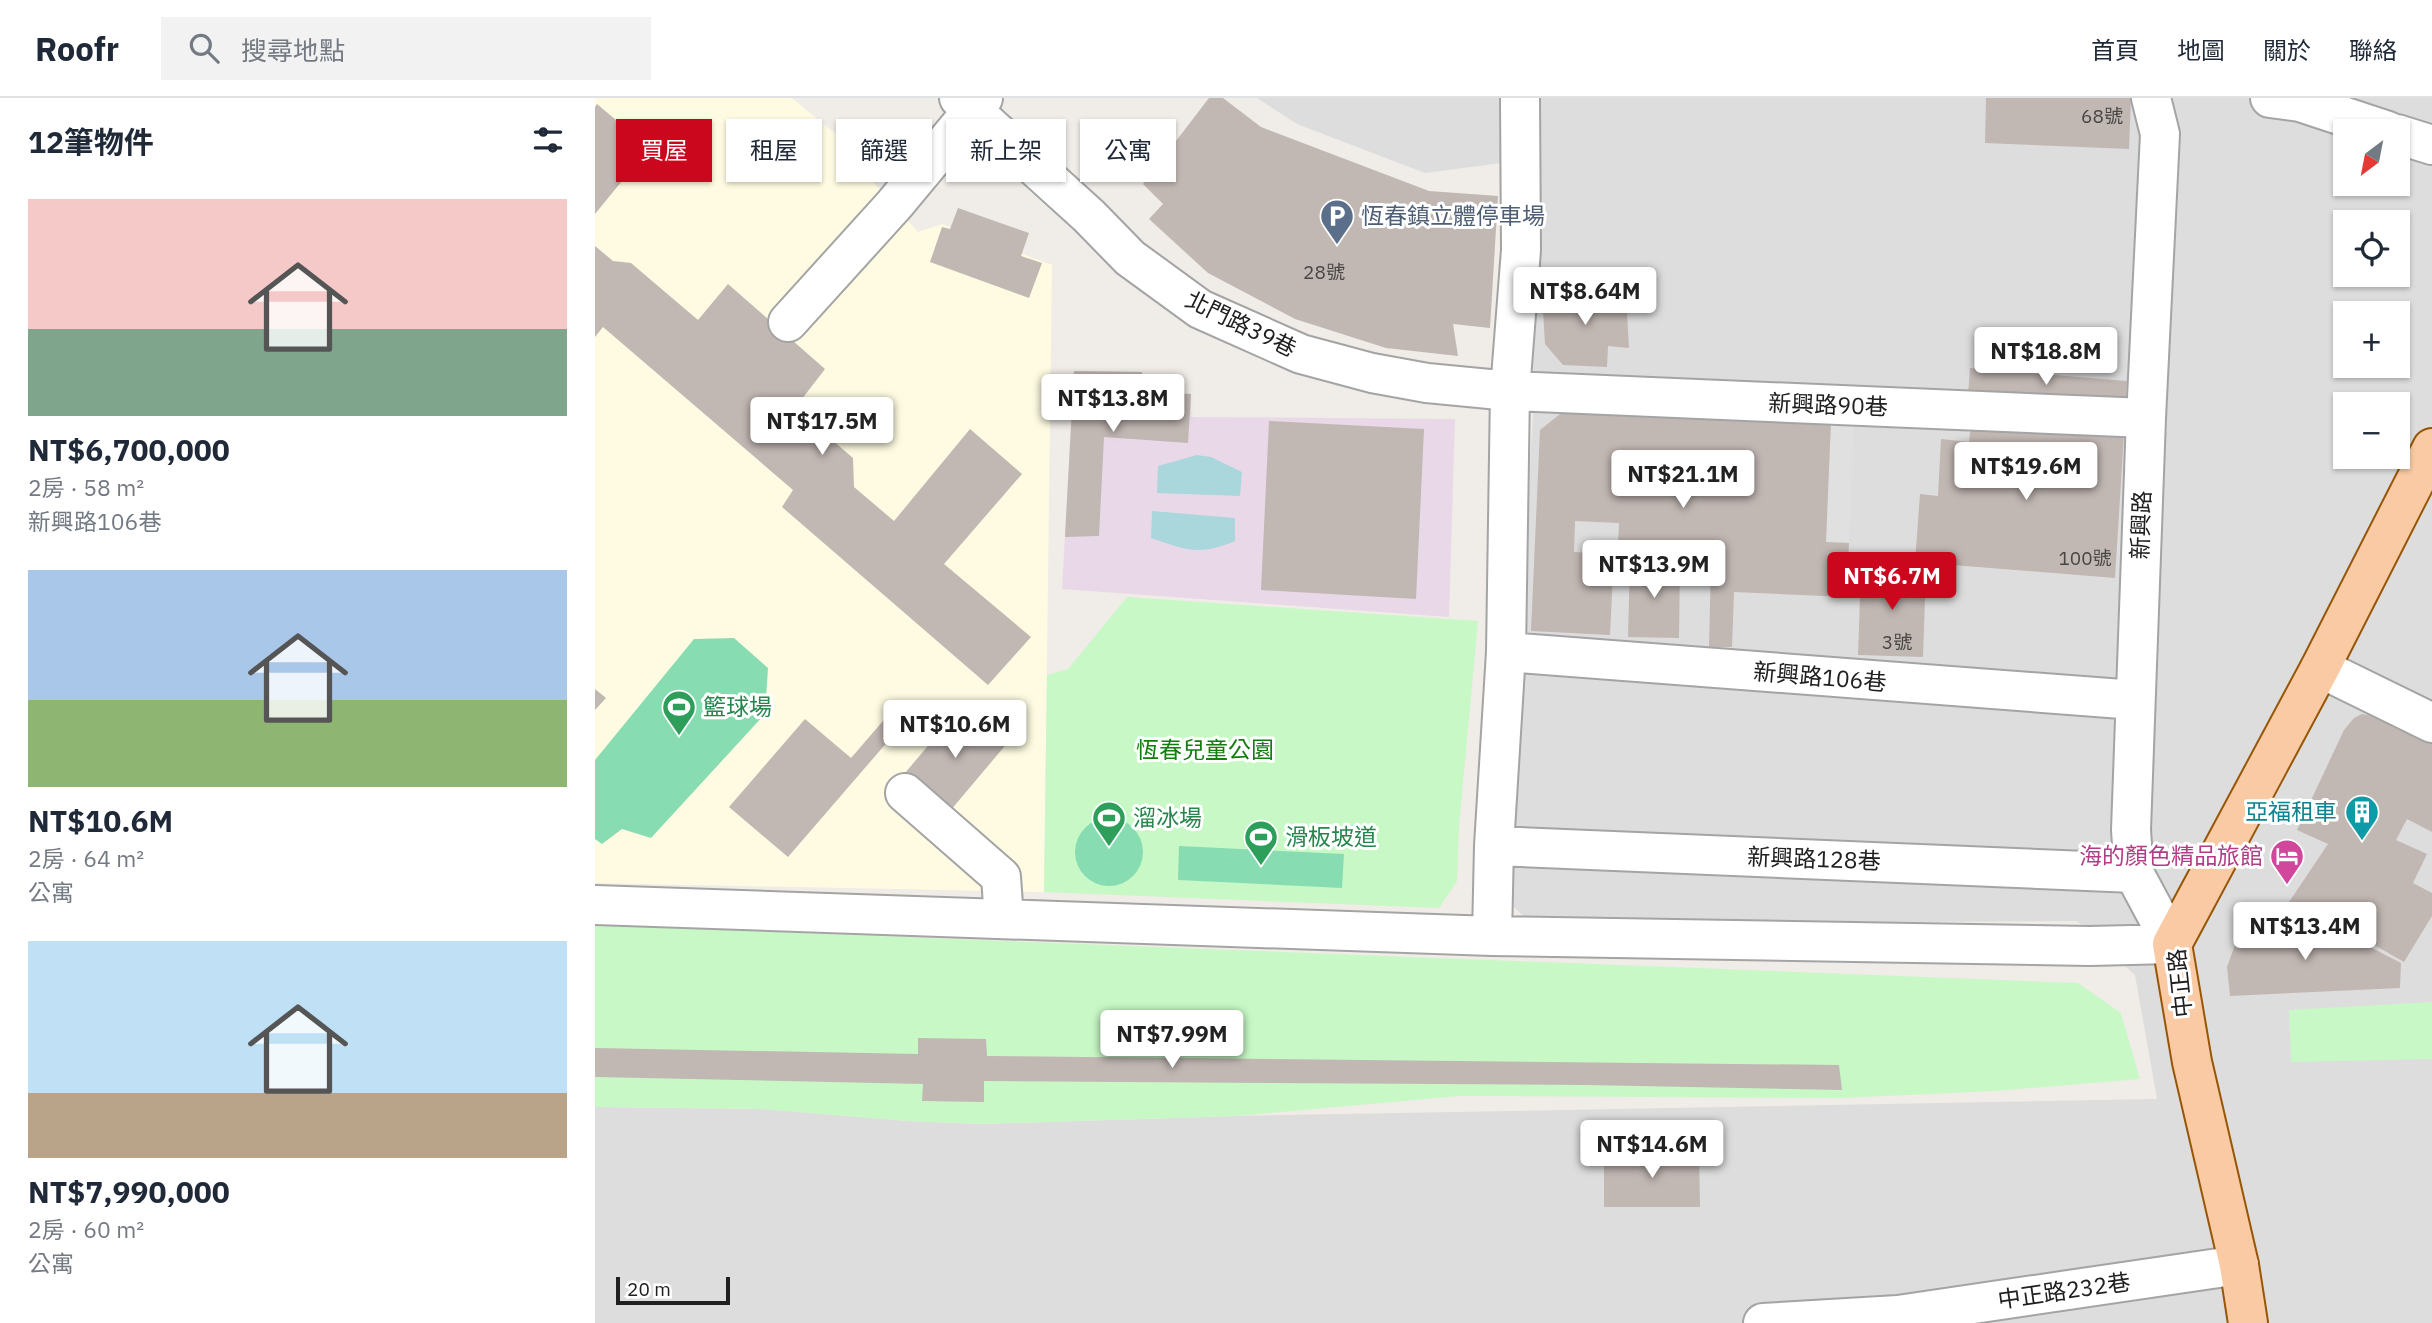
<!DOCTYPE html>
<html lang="zh-TW">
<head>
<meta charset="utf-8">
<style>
  body { margin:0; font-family:"IBM Plex Sans","Noto Sans TC",sans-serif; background:#f2f2f3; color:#1f2937; height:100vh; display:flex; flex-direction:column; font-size:26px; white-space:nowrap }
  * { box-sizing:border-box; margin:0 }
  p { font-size:23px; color:#747a83 }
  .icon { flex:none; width:38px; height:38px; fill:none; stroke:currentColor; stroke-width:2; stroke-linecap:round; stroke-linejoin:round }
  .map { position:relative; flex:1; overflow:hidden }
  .side { display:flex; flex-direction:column; background:#fff; width:595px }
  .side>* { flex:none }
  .guide { position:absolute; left:21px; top:21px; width:665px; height:63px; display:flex; gap:14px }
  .needle { width:46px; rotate:212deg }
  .fabs { position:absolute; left:1738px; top:21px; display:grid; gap:14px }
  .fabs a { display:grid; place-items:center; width:77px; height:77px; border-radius:0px; background:#fff; box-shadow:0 2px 5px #0004; font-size:35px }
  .scale { position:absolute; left:21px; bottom:18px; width:114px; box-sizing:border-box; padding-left:7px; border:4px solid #202020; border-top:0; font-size:19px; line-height:24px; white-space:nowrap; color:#202020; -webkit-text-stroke:5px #fff; paint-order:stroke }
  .price { position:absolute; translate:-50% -60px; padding:0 16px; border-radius:7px; background:#fff; color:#222; font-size:23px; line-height:46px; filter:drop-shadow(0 2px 4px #0008) }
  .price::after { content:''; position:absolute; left:50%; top:42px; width:21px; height:16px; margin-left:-10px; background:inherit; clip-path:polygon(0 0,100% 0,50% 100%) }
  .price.selected { background:#ca071d; color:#fff }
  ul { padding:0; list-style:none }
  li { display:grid; align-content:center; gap:14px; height:371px; padding:0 28px }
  li span { display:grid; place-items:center; height:217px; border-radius:0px; color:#555 }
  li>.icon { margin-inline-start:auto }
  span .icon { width:126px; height:126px; fill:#fffc; stroke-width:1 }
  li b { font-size:30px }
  h2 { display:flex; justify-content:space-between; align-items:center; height:84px; padding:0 28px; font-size:30px }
  .chip { padding:0 24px; border-radius:0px; background:#fff; box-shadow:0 2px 5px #0004; font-size:24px; line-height:63px }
  .chip.selected { background:#ca071d; color:#fff }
  header { display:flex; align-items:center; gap:42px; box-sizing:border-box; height:98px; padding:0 35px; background:#fff; border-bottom:2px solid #e0e1e3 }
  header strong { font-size:33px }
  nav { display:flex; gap:38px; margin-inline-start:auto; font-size:24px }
  .search { width:490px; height:63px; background:#f2f2f3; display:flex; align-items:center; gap:18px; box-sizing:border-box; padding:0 24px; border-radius:0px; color:#747a83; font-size:26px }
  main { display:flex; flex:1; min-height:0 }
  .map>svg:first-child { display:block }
  .residential { fill:#dedddd; fill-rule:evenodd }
  .industrial { fill:#e9d9e8 }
  .education { fill:#fefbe2 }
  .park { fill:#c8f8c6 }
  .pitch { fill:#88dcb2 }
  .parking { fill:#e0e0e0 }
  .water { fill:#a9d7dc }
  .building { fill:#c1b7b3 }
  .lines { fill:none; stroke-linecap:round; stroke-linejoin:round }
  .minor-casing { stroke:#a4a4a4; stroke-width:42 }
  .major-casing { stroke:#975605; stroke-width:42 }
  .minor { stroke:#fff; stroke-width:38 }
  .major { stroke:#f9caa3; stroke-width:38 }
  .labels { text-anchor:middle; stroke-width:6; stroke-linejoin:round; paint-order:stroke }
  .number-label { font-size:19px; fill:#484645 }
  .service-label { font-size:23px; fill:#4e5e75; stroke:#fff; text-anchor:start }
  .street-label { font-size:23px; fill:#202020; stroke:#fff }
  .leisure-label { font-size:23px; fill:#27864d; stroke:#fff; text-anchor:start }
  .park-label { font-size:23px; fill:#137d0f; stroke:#fff }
  .culture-label { font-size:23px; fill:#0d838f; stroke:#fff; text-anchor:end }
  .hotel-label { font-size:23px; fill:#b23c85; stroke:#fff; text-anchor:end }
</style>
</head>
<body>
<header>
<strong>Roofr</strong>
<div class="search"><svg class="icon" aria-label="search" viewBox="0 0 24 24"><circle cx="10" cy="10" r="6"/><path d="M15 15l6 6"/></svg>搜尋地點</div>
<nav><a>首頁</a><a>地圖</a><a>關於</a><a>聯絡</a></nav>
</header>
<main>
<section class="side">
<h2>12筆物件<svg class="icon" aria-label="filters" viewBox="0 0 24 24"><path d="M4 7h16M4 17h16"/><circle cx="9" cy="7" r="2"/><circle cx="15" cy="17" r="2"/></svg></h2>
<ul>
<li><span style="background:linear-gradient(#f6c9c9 60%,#7fa58c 0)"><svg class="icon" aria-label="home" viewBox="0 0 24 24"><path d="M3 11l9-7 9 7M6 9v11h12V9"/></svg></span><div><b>NT$6,700,000</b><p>2房 · 58 m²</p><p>新興路106巷</p></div></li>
<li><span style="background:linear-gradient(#a9c7e8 60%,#8fb573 0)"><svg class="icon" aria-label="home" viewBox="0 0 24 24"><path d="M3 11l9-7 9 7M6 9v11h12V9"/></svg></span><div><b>NT$10.6M</b><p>2房 · 64 m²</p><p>公寓</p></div></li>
<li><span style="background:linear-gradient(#bfe0f5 70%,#b9a48a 0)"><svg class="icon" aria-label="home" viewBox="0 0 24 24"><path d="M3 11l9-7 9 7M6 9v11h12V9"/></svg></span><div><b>NT$7,990,000</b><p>2房 · 60 m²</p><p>公寓</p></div></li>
</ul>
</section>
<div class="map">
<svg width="1837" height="1225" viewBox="0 0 1837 1225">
  <rect width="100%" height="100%" fill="#f0ece7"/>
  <!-- residential -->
  <path class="residential" d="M662 0H1837V1225H0V1009L168 1011 313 1023 386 1026 641 1018 1562 1001 1540 877 1482 823 937 826 908 799 938 316 937 61 830 75 702 26ZM1750 33H1802V86H1750ZM1750 124H1802V177H1750ZM1750 215H1802V268H1750ZM1750 306H1802V359H1750Z"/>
  <!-- industrial -->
  <path class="industrial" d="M479 273 547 274V294L596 296V319L860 321 854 519 467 491Z"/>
  <!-- education -->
  <path class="education" d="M0 0H197L269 59V74L323 134 347 126 457 167 449 794 0 785Z"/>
  <!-- park -->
  <path class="park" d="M532 499 883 523 864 728 862 783 844 810 449 794 452 577 473 571Z
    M0 827 1483 885 1526 915 1545 981 1400 993 1246 1000 864 998 641 1018 386 1026 313 1023 168 1011 0 1009Z
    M1837 904V961L1696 964 1694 912Z"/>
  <!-- pitch -->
  <path class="pitch" d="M139 540 173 570 170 616 56 740 27 731 7 746 0 741V662L99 541Z
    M480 754a34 34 0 1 1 68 0a34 34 0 1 1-68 0Z
    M584 748 749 756 747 790 583 782Z"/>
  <!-- parking -->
  <path class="parking" d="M1236 324 1259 325 1254 445 1231 444Z"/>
  <!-- water -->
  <path class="water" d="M602 357 616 359 647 374 645 398 562 395 563 368Z
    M557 413 640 420V443C605 458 590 452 556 440Z"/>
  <!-- building -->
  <path class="building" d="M614 0H628L666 29 834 93 903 98 895 230 858 226 863 258 791 250 700 221 613 175 554 121 568 106 548 86Z
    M1391 0H1536L1534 51 1390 45Z
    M2 6 54 50 0 116V9Z
    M363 110 434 135 426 158 447 165 434 200 335 164 347 129 355 131Z
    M0 148 18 163 36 165 103 222 133 186 230 271 200 310 258 360 259 389 299 423 375 331 427 376 349 466 436 539 393 587 187 409 198 392 8 229 0 239Z
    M947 196 1031 197 1034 250 1013 248 1012 269 968 267 950 246Z
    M1375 270 1532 283 1530 308 1373 297Z
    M479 273 547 274 546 294 596 296 593 345 509 339 504 438 470 439Z
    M970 312 1236 324 1231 444 1254 445 1251 499 1139 494 1137 549H1114L1116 464 1088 463V451L1023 447 1024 425 980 423 979 454 1019 456 1015 537 936 533 945 332Z
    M674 323 829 331 821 501 666 492Z
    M1376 326 1529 336 1520 480 1320 464 1325 396 1343 398 1346 341 1374 344Z
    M1035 464 1085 465 1084 540 1033 539Z
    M1266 470 1331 472 1328 559 1263 557Z
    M0 591 11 600 0 612Z
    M369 605 414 643 350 719 305 681Z
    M294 616 307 627 193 759 134 709 210 621 256 660Z
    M1767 616 1784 619 1837 645V734L1812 721 1801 742 1832 756 1818 785 1837 795V818L1809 864 1741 825 1709 820 1690 810 1733 746 1702 732 1749 632 1759 620Z
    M1649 822 1740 831 1806 865 1805 890 1635 898 1632 869Z
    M323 940 391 941 392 958 1244 967 1247 992 991 987 389 983V1004L327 1003 328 986 0 979V950L323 956Z
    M1009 1054H1104L1105 1109H1009Z"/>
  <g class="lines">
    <!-- minor casing -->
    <g class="minor-casing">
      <path id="minor" d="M364 0 494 118 535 160 605 211 706 256 777 275 832 285 915 293 1551 320
        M1675 0 1705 4 1793 33
        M1802 36 1837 47
        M193 224 299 107 388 0
        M911 554 1540 602
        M1725 570 1837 625
        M310 695 406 779 409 821
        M899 748 1539 775
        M0 807 897 838 1495 848 1577 846 1539 775 1536 732 1551 320 1565 36 1556 0
        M897 838 899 748 911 554 915 293 926 152 925 0
        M1168 1225 1303 1217 1644 1167"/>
    </g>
    <!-- major casing -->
    <g class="major-casing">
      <path id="major" d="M1653 1225 1644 1167 1597 964 1577 846 1725 570 1837 350"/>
    </g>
    <!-- minor -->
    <use href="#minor" class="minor"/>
    <!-- major -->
    <use href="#major" class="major"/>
  </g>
  <!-- icons -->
  <defs>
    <g id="parking-pin" transform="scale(1.75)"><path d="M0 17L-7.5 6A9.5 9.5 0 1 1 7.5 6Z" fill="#5c6f8a" stroke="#fff"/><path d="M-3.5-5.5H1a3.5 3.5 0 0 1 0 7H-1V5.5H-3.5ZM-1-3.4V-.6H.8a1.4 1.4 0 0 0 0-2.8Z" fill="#fff"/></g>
    <g id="stadium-pin" transform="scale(1.75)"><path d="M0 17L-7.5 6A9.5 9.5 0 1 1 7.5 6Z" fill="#2e9e5b" stroke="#fff"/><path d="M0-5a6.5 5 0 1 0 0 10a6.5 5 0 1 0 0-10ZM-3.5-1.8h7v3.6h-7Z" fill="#fff"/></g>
    <g id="building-pin" transform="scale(1.75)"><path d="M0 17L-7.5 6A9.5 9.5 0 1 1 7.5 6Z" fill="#0f9aa8" stroke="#fff"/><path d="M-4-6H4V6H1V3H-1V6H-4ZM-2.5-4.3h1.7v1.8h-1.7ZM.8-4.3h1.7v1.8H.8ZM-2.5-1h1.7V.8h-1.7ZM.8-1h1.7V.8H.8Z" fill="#fff"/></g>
    <g id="hotel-pin" transform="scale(1.75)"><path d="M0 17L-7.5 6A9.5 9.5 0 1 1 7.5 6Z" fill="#d1479c" stroke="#fff"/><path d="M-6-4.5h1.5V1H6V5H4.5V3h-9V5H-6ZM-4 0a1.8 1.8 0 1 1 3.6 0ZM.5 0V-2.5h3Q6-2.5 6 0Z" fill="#fff"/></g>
  </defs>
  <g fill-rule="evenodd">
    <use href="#parking-pin" x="742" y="118"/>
    <use href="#stadium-pin" x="84" y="609"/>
    <use href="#building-pin" x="1767" y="714"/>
    <use href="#stadium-pin" x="514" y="720"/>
    <use href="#stadium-pin" x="666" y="739"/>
    <use href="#hotel-pin" x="1692" y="758"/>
  </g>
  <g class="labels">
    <!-- number labels -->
    <g class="number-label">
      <text x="1507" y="25">68號</text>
      <text x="729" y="181">28號</text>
      <text x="1490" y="467">100號</text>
      <text x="1302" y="551">3號</text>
    </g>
    <!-- service labels -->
    <g class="service-label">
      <text x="766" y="126">恆春鎮立體停車場</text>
    </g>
    <!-- street labels -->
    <g class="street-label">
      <text transform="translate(646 226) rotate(26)" y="8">北門路39巷</text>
      <text transform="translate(1233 307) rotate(2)" y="8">新興路90巷</text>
      <text transform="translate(1546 427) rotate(-88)" y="8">新興路</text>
      <text transform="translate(1225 579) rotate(5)" y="8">新興路106巷</text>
      <text transform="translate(1219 761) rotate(2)" y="8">新興路128巷</text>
      <text transform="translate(1585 885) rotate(-96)" y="8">中正路</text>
      <text transform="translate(1469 1193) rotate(-8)" y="8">中正路232巷</text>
    </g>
    <!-- leisure labels -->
    <g class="leisure-label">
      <text x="108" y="617">籃球場</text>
      <text x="538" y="728">溜冰場</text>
      <text x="690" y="747">滑板坡道</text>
    </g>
    <!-- park labels -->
    <g class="park-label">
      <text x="610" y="660">恆春兒童公園</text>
    </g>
    <!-- culture labels -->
    <g class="culture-label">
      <text x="1742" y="722">亞福租車</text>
    </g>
    <!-- hotel labels -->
    <g class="hotel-label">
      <text x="1668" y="766">海的顏色精品旅館</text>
    </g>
  </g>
</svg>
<div class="fabs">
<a><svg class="needle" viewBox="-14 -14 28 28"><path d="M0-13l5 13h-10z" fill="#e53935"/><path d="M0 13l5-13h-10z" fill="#747a83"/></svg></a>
<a><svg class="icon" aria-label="locate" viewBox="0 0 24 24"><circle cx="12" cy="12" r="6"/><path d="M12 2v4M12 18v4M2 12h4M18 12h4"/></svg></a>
<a>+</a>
<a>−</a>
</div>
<div class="scale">20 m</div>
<b class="price" style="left:990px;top:229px">NT$8.64M</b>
<b class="price" style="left:1451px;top:289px">NT$18.8M</b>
<b class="price" style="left:518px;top:336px">NT$13.8M</b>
<b class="price" style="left:227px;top:359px">NT$17.5M</b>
<b class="price" style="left:1431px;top:404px">NT$19.6M</b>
<b class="price" style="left:1088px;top:412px">NT$21.1M</b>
<b class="price" style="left:1059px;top:502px">NT$13.9M</b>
<b class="price selected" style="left:1297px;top:514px">NT$6.7M</b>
<b class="price" style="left:360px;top:662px">NT$10.6M</b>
<b class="price" style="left:1710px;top:864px">NT$13.4M</b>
<b class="price" style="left:577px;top:972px">NT$7.99M</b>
<b class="price" style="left:1057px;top:1082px">NT$14.6M</b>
<div class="guide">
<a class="chip selected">買屋</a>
<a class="chip">租屋</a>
<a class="chip">篩選</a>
<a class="chip">新上架</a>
<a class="chip">公寓</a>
</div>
</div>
</main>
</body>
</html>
